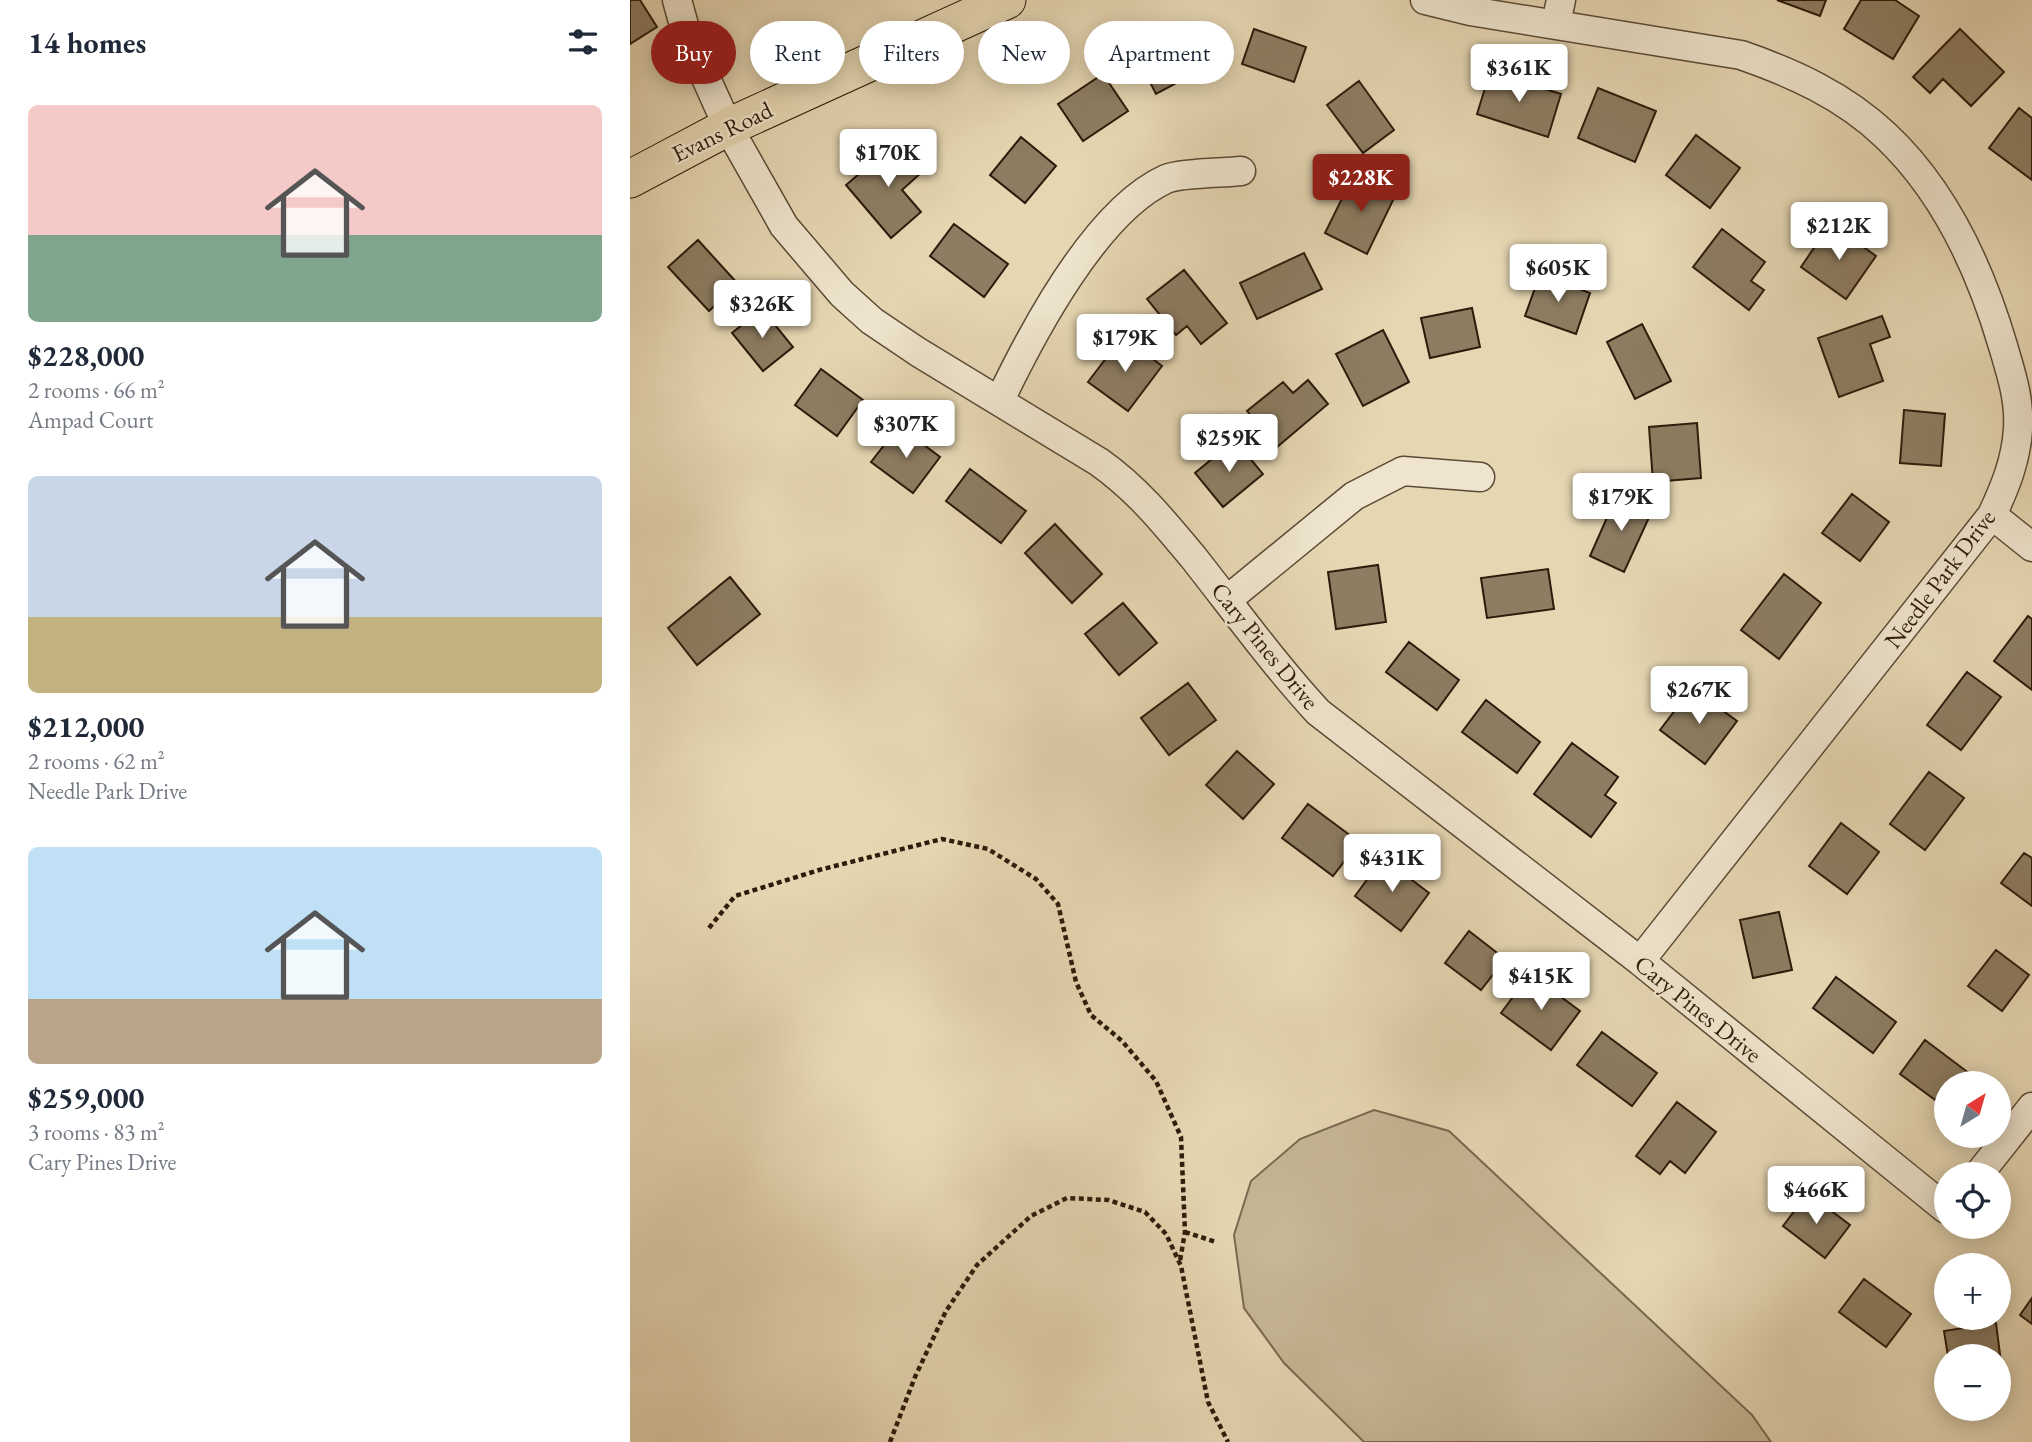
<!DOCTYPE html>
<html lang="en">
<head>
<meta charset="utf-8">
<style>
  body { margin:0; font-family:"EB Garamond",serif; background:#f6f6f7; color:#1f2937; height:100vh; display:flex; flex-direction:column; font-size:26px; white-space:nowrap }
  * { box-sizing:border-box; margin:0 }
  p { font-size:23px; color:#747a83 }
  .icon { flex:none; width:38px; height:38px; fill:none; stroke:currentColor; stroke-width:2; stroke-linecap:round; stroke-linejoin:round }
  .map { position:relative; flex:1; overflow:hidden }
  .drawer { display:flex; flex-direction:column; background:#fff; width:630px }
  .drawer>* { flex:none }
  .top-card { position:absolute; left:21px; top:21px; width:665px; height:63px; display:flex; gap:14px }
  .needle { width:46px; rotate:37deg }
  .buttons { position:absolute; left:1304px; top:1071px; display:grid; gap:14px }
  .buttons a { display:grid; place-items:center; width:77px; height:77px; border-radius:50%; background:#fff; box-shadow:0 4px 18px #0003; font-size:35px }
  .price { position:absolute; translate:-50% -60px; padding:0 16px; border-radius:7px; background:#fff; color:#222; font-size:23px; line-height:46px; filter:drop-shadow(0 2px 4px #0008) }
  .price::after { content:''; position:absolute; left:50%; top:42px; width:21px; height:16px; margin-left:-10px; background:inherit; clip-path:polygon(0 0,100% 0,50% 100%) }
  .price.current { background:#8f2418; color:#fff }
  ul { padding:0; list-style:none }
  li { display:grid; align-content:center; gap:14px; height:371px; padding:0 28px }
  li span { display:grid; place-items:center; height:217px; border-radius:10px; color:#555 }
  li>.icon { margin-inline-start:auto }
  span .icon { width:126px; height:126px; fill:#fffc; stroke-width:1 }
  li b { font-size:30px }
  h2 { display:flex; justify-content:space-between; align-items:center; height:84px; padding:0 28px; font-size:30px }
  .chip { padding:0 24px; border-radius:32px; background:#fff; box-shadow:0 4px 18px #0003; font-size:24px; line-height:63px }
  .chip.current { background:#8f2418; color:#fff }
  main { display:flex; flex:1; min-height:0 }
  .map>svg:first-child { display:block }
  .green { fill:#c7b796; stroke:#7a6950; stroke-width:2 }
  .building { fill:#8d7d62; stroke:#2d1b0b; stroke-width:2 }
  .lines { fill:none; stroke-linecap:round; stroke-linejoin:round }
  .minor-casing { stroke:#5b4a35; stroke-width:31 }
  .major-casing { stroke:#2d1b0b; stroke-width:39 }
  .path { stroke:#2d1b0b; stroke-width:4.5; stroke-dasharray:5 3.5; stroke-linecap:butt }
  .minor { stroke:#efe5ce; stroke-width:28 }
  .major { stroke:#e6d7b3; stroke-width:37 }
  .labels { text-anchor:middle; stroke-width:5; stroke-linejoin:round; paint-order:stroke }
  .street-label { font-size:24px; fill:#2d1b0b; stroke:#efe5ce }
</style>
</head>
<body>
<main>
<section class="drawer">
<h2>14 homes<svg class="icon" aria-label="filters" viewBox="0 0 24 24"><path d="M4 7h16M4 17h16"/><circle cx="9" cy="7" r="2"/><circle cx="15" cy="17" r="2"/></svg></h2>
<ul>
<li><span style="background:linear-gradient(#f6c9c9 60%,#7fa58c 0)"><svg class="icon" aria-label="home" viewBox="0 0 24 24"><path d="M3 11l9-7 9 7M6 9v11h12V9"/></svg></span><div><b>$228,000</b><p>2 rooms · 66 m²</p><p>Ampad Court</p></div></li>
<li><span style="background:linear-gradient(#c9d6e8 65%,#c2b280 0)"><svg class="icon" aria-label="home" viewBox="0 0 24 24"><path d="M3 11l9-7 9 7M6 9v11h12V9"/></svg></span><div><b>$212,000</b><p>2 rooms · 62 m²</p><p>Needle Park Drive</p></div></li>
<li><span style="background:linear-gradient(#bfe0f5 70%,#b9a48a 0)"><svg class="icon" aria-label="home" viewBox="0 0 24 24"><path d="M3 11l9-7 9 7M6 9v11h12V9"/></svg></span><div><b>$259,000</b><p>3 rooms · 83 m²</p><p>Cary Pines Drive</p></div></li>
</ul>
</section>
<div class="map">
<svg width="1402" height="1442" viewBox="0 0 1402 1442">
  <rect width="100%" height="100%" fill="#e6d7b3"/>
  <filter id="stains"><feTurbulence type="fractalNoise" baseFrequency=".00286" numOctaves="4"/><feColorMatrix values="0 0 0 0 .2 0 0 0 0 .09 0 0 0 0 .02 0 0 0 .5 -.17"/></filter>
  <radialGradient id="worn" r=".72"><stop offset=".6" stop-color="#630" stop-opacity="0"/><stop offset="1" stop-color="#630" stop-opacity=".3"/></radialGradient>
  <!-- green -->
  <path class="green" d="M744 1110 819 1131 1122 1415 1141 1442H734L654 1363 614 1308 604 1235 621 1181 670 1139Z"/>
  <!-- building -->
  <path class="building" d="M0 0H10L27 27 0 44Z
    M1147 0H1196L1190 16Z
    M1231 0H1265L1289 16 1263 59 1214 29Z
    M565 28 584 63 526 94 508 59Z
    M624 29 676 47 664 82 612 64Z
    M1330 29 1374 72 1341 106 1313 79 1300 93 1283 77Z
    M860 72 931 94 918 137 847 114Z
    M473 74 498 111 453 141 428 104Z
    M729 81 764 130 733 153 697 105Z
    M968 88 1026 111 1005 162 948 138Z
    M1389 108 1402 118V180L1359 148Z
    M1066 135 1110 168 1080 208 1036 175Z
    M391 137 426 166 395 203 360 175Z
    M266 142 292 172 272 190 291 212 261 238 216 185Z
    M724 174 766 194 737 254 695 233Z
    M324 224 378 264 354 297 300 256Z
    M1207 228 1246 256 1216 299 1171 267 1192 236 1198 240Z
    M1092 229 1135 262 1121 281 1134 290 1119 310 1063 267Z
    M68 240 108 284 79 311 38 267Z
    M674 253 692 289 627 319 610 283Z
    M554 270 597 323 571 344 557 326 546 335 517 299Z
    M910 274 960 293 946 334 895 316Z
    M842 308 850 347 800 358 791 318Z
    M132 309 163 347 133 371 102 333Z
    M1252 316 1260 337 1240 344 1253 381 1209 397 1188 338Z
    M1012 324 1041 381 1005 399 977 342Z
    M753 330 779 382 733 406 706 354Z
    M493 336 532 366 498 411 458 382Z
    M191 369 233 400 207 436 165 405Z
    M678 380 698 404 647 447 617 411 653 382 663 393Z
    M1274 410 1315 414 1311 466 1270 463Z
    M1067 423 1071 478 1023 482 1019 427Z
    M269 426 310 457 283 493 241 462Z
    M605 440 633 474 593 507 565 473Z
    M340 469 396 511 371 543 316 501Z
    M1222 494 1259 522 1230 561 1192 533Z
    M987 495 1022 511 994 572 960 556Z
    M425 524 472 574 442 603 395 553Z
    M748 565 756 622 706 629 698 572Z
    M918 569 924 609 857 618 851 578Z
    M1154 574 1191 603 1149 659 1111 630Z
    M100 577 130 614 67 665 38 628Z
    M493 603 527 643 489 675 455 634Z
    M1398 616 1402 619V690L1364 661Z
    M779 642 829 680 807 710 756 672Z
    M1337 672 1371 697 1331 750 1297 725Z
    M558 683 586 720 539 755 511 718Z
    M1062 688 1107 721 1075 764 1030 730Z
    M856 700 910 742 887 773 832 732Z
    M942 743 988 777 975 795 986 803 961 837 904 794Z
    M607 751 644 784 613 819 576 785Z
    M1299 772 1334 798 1295 850 1260 824Z
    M678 804 729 842 703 876 652 838Z
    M1211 823 1249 852 1217 894 1179 866Z
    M1394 853 1402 858V906L1371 883Z
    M753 858 799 893 771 931 725 896Z
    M1149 912 1162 970 1123 978 1110 920Z
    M839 931 875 959 851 990 815 963Z
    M1366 950 1399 975 1372 1011 1338 986Z
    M900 974 950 1011 921 1050 871 1013Z
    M1206 977 1266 1022 1243 1053 1183 1008Z
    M972 1032 1027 1073 1002 1106 947 1065Z
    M1295 1040 1348 1080 1346 1083H1316V1108L1270 1074Z
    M1047 1102 1086 1132 1055 1173 1040 1161 1030 1174 1006 1156Z
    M1178 1193 1220 1225 1195 1258 1153 1226Z
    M1234 1279 1281 1314 1256 1347 1209 1312Z
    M1402 1298V1324L1390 1315Z
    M1366 1323 1372 1370H1368V1356H1318L1314 1331Z"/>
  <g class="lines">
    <!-- minor casing -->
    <g class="minor-casing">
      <path id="minor" d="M47 0 57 36 98 127 154 226 212 294 242 321 288 352 469 462C507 489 533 521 563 557 604 609 643 663 688 712L1010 961 1316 1209
        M795 0 840 11 1111 55C1163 73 1214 96 1255 135 1315 191 1350 268 1373 346 1381 373 1390 400 1388 429 1386 461 1375 487 1362 515L1010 961
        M926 24 931 0
        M370 400C402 333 466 211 536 179 549 173 593 173 611 171
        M1362 515 1402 547
        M597 600 724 496 773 471 850 477
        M1349 1174 1402 1107"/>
    </g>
    <!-- major casing -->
    <g class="major-casing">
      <path id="major" d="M0 179 98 127 377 0"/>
    </g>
    <!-- path -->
    <path class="path" d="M79 928 105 896 189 870 312 839 358 849 406 879 428 904 446 982 461 1015 492 1041 526 1081 551 1137 555 1232 550 1261
      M555 1232 586 1242
      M260 1442 285 1377 316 1311 347 1265 401 1216 437 1198 478 1200 515 1212 536 1234 551 1266 578 1402 598 1442"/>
    <!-- minor -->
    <use href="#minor" class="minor"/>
    <!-- major -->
    <use href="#major" class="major"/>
  </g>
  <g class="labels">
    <!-- street labels -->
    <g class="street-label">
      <text transform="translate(92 132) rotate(-26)" y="8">Evans Road</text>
      <text transform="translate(1310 579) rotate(-53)" y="8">Needle Park Drive</text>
      <text transform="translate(635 646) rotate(51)" y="8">Cary Pines Drive</text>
      <text transform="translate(1068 1009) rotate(39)" y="8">Cary Pines Drive</text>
    </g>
  </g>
  <rect width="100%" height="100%" filter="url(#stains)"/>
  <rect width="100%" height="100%" fill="url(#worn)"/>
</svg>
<div class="buttons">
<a><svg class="needle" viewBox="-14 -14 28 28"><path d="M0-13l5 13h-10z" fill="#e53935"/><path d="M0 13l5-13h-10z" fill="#747a83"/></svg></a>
<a><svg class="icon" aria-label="locate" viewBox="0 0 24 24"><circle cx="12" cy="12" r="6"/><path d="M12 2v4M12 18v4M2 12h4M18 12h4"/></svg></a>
<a>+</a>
<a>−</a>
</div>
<b class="price" style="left:889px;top:104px">$361K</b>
<b class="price" style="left:258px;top:189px">$170K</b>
<b class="price current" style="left:731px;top:214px">$228K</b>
<b class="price" style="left:1209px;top:262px">$212K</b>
<b class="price" style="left:928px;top:304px">$605K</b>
<b class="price" style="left:132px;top:340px">$326K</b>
<b class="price" style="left:495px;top:374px">$179K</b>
<b class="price" style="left:276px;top:460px">$307K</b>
<b class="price" style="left:599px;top:474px">$259K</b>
<b class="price" style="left:991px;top:533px">$179K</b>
<b class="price" style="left:1069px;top:726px">$267K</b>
<b class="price" style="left:762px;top:894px">$431K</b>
<b class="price" style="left:911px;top:1012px">$415K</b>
<b class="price" style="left:1186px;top:1226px">$466K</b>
<div class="top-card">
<a class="chip current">Buy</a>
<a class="chip">Rent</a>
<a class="chip">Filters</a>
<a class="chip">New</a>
<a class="chip">Apartment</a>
</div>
</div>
</main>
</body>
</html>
